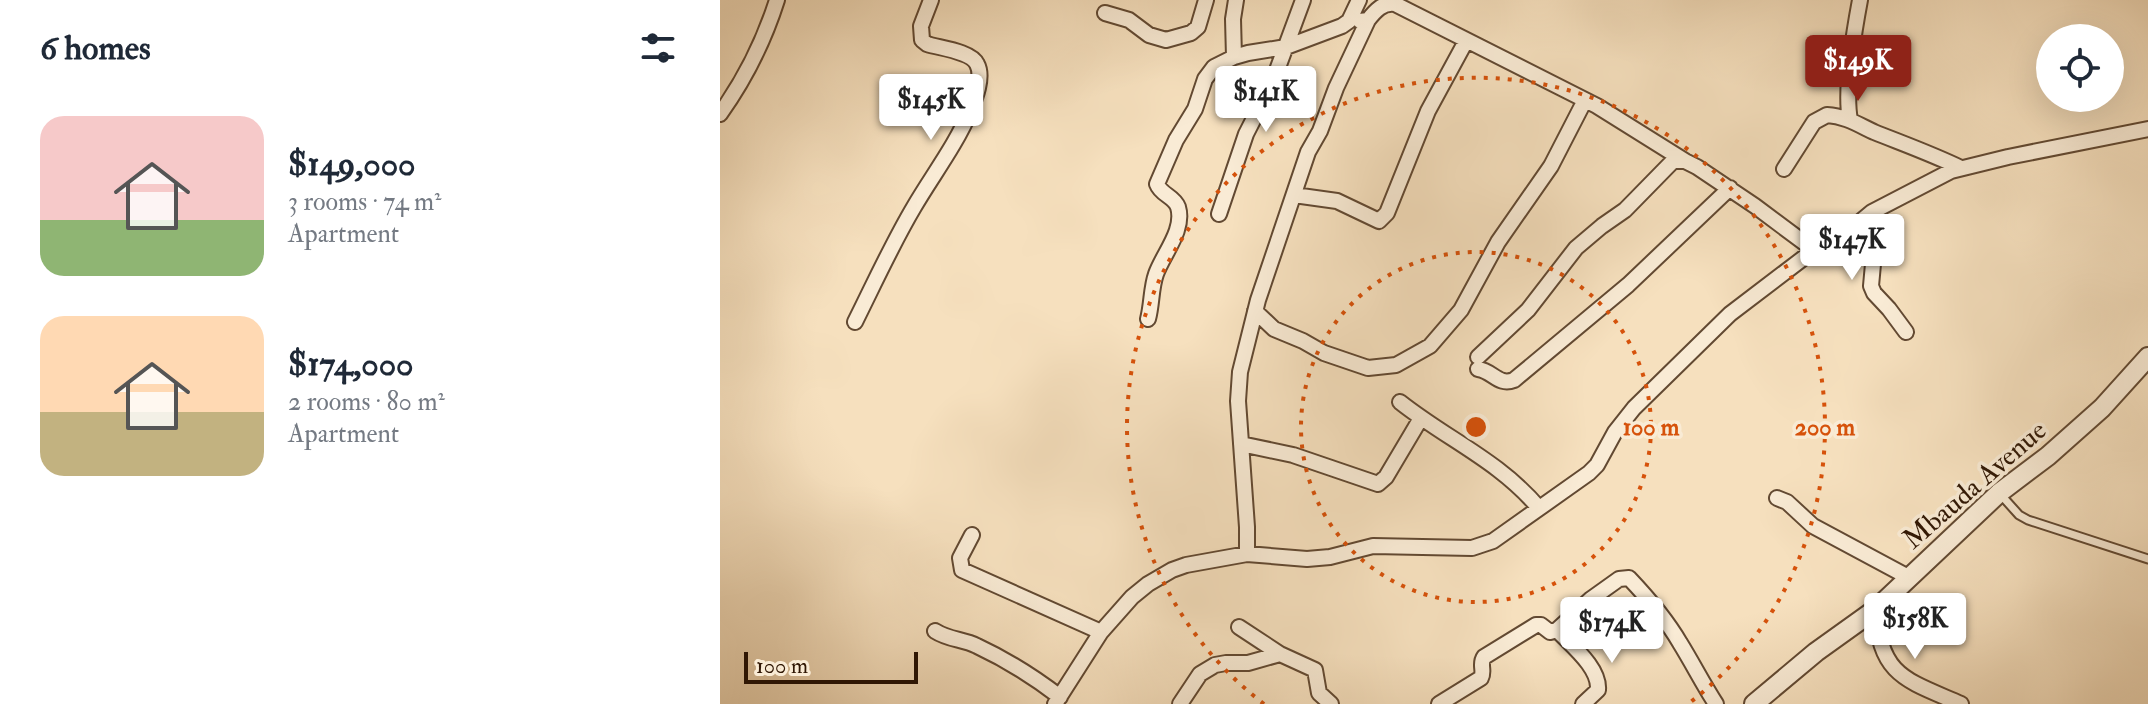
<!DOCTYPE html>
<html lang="en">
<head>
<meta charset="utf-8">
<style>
  body { margin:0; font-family:"IM FELL Double Pica",serif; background:#f6f6f7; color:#1f2937; height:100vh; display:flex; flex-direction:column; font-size:30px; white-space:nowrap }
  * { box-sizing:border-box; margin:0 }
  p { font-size:26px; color:#747a83 }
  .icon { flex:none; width:44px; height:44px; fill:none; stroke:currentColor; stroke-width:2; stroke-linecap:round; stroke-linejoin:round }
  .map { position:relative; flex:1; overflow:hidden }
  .drawer { display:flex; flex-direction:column; background:#fff; width:720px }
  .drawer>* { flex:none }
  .buttons { position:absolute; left:1316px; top:24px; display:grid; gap:16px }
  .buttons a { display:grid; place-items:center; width:88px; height:88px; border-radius:50%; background:#fff; box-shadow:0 8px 32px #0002; font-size:40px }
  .scale { position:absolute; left:24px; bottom:20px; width:174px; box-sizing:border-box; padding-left:8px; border:4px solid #301704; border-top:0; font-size:22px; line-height:28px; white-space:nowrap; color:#301704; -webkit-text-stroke:6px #f9ebd5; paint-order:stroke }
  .price { position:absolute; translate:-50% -68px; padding:0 18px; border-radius:8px; background:#fff; color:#222; font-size:26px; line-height:52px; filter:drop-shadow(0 2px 4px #0008) }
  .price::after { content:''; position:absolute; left:50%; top:48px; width:24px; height:18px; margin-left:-12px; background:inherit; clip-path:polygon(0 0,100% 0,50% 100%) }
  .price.current { background:#8f2418; color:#fff }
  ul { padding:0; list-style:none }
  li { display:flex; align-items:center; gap:24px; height:200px; padding:0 40px }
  li span { display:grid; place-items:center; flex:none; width:224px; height:160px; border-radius:24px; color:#555 }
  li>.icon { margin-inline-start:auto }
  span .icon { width:96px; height:96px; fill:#fffc; stroke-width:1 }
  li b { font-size:34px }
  h2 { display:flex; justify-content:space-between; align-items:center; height:96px; padding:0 40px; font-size:34px }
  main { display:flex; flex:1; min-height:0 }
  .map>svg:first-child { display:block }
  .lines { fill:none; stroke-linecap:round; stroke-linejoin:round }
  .service-casing { stroke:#624932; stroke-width:11 }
  .minor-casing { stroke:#624932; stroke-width:18 }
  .tertiary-casing { stroke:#624932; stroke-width:22 }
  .service { stroke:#f9ebd5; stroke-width:7 }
  .minor { stroke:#f9ebd5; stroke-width:14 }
  .tertiary { stroke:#f9ebd5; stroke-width:18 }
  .ring { fill:none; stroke:#d6520b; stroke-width:4; stroke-dasharray:4 8 }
  .labels { text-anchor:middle; stroke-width:7; stroke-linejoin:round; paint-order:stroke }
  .street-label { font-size:28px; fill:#301704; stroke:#f9ebd5 }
  .centre { fill:#d6520b; stroke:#f9ebd5; stroke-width:4 }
  .ring-label { font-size:24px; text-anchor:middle; font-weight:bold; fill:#d6520b; stroke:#f9ebd5; stroke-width:7; stroke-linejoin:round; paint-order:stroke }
</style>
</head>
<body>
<main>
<section class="drawer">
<h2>6 homes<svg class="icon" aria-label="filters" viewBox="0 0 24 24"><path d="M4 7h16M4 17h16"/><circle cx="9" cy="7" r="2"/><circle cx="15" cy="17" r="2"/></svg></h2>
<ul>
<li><span style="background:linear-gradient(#f6c9c9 65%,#8fb573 0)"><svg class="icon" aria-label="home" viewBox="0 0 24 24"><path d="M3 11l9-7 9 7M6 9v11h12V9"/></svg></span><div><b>$149,000</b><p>3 rooms · 74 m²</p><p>Apartment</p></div></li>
<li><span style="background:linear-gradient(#ffd9b3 60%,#c2b280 0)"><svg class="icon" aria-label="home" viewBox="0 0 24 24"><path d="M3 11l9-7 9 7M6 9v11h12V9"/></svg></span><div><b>$174,000</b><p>2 rooms · 80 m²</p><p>Apartment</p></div></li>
</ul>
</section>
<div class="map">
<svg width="1428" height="704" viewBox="0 0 1428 704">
  <rect width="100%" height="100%" fill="#f6e0be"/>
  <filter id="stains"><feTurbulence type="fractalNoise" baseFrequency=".0025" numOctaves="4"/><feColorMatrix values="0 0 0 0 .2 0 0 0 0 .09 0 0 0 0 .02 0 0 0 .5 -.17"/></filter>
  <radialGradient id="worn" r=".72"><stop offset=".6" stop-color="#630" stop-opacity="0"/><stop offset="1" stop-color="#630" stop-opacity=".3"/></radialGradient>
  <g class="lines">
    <!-- service casing -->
    <g class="service-casing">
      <path id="service" d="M1281 495 1299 515 1308 520 1428 559"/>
    </g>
    <!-- minor casing -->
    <g class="minor-casing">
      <path id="minor" d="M385 13 409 20 429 35 446 40 471 33 478 27 486 0
        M640 21 648 20C655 11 663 2 675 4L877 106 965 161
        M514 57 513 19 516 0
        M0 114C25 79 44 41 57 0
        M1130 120C1124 89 1134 32 1140 0
        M1064 169 1094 122 1107 115C1125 116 1139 125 1154 132 1184 144 1212 154 1241 168
        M574 195 617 201 659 221 667 213 708 111 746 41
        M1158 209 1151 286 1154 293 1169 309 1186 332
        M499 214 526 134 553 81 583 0
        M535 311 554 329 583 341 604 353 648 368 676 365 710 346 741 310 778 242 831 166 865 100
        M428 319C432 304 431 288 436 274 443 254 465 230 458 207 454 196 441 195 437 184L456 140 475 109 485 79 494 67 514 57 528 53 566 47 622 26 629 21 639 0
        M135 322C154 284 172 244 194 207 212 176 236 145 250 111 255 99 264 77 257 64 251 51 219 48 207 44L202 40 201 26 211 0
        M758 357 808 310 856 248 882 226 905 210 953 161H965L977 167 1035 206 1094 250
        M758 369C773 371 778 386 794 380L908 285 1010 188
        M680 402C728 440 778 460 819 508
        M521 444 573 455 658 484 666 477 701 418
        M1057 498 1067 502 1093 526 1190 578
        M252 535 240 558 242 570 381 632
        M527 554V527L518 401 520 372 538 300 588 152 600 131 616 88 648 20
        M1156 609C1159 676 1186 680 1241 704
        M519 627 560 654 595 670 599 693 611 704
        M837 630C852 646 880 668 878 690L863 704
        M215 631C229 640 243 639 257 646 287 660 314 677 340 697
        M335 704 381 632 412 597 428 584 452 570 466 565 527 554 587 559 610 557 653 546 752 548 773 541 869 473 877 465 895 432 914 408 1010 314 1094 250 1128 232 1152 212 1231 171 1288 157 1428 129
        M460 704 480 674 495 665 506 663H528L560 654
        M719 704 761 678C765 671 759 664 764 657L816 625H821L830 632 837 630 871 599 899 579 909 578C928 598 946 619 960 643 973 664 983 684 996 704"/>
    </g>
    <!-- tertiary casing -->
    <g class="tertiary-casing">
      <path id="tertiary" d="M1034 704 1096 652 1156 609 1279 493 1328 456 1382 408 1428 357"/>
    </g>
    <!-- service -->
    <use href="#service" class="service"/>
    <!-- minor -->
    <use href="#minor" class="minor"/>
    <!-- tertiary -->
    <use href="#tertiary" class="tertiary"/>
  </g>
  <!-- distance rings -->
  <g class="ring">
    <circle cx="756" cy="427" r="175"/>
    <path d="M544 704A349 349 0 1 1 968 704"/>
  </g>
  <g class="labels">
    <!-- street labels -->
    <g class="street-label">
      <text transform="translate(1254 484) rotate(-41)" y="10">Mbauda Avenue</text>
    </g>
  </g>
  <circle cx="756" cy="427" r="12" class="centre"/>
  <g class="ring-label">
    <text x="931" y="435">100 m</text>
    <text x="1105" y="435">200 m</text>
  </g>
  <rect width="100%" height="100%" filter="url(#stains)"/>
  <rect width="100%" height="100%" fill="url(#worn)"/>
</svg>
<div class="buttons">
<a><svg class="icon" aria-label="locate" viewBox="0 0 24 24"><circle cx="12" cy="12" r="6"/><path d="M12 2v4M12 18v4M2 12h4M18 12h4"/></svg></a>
</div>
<div class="scale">100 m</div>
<b class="price current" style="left:1138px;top:103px">$149K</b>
<b class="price" style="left:546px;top:134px">$141K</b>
<b class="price" style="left:211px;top:142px">$145K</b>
<b class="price" style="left:1132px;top:282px">$147K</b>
<b class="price" style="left:1195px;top:661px">$158K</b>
<b class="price" style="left:892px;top:665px">$174K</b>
</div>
</main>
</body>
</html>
